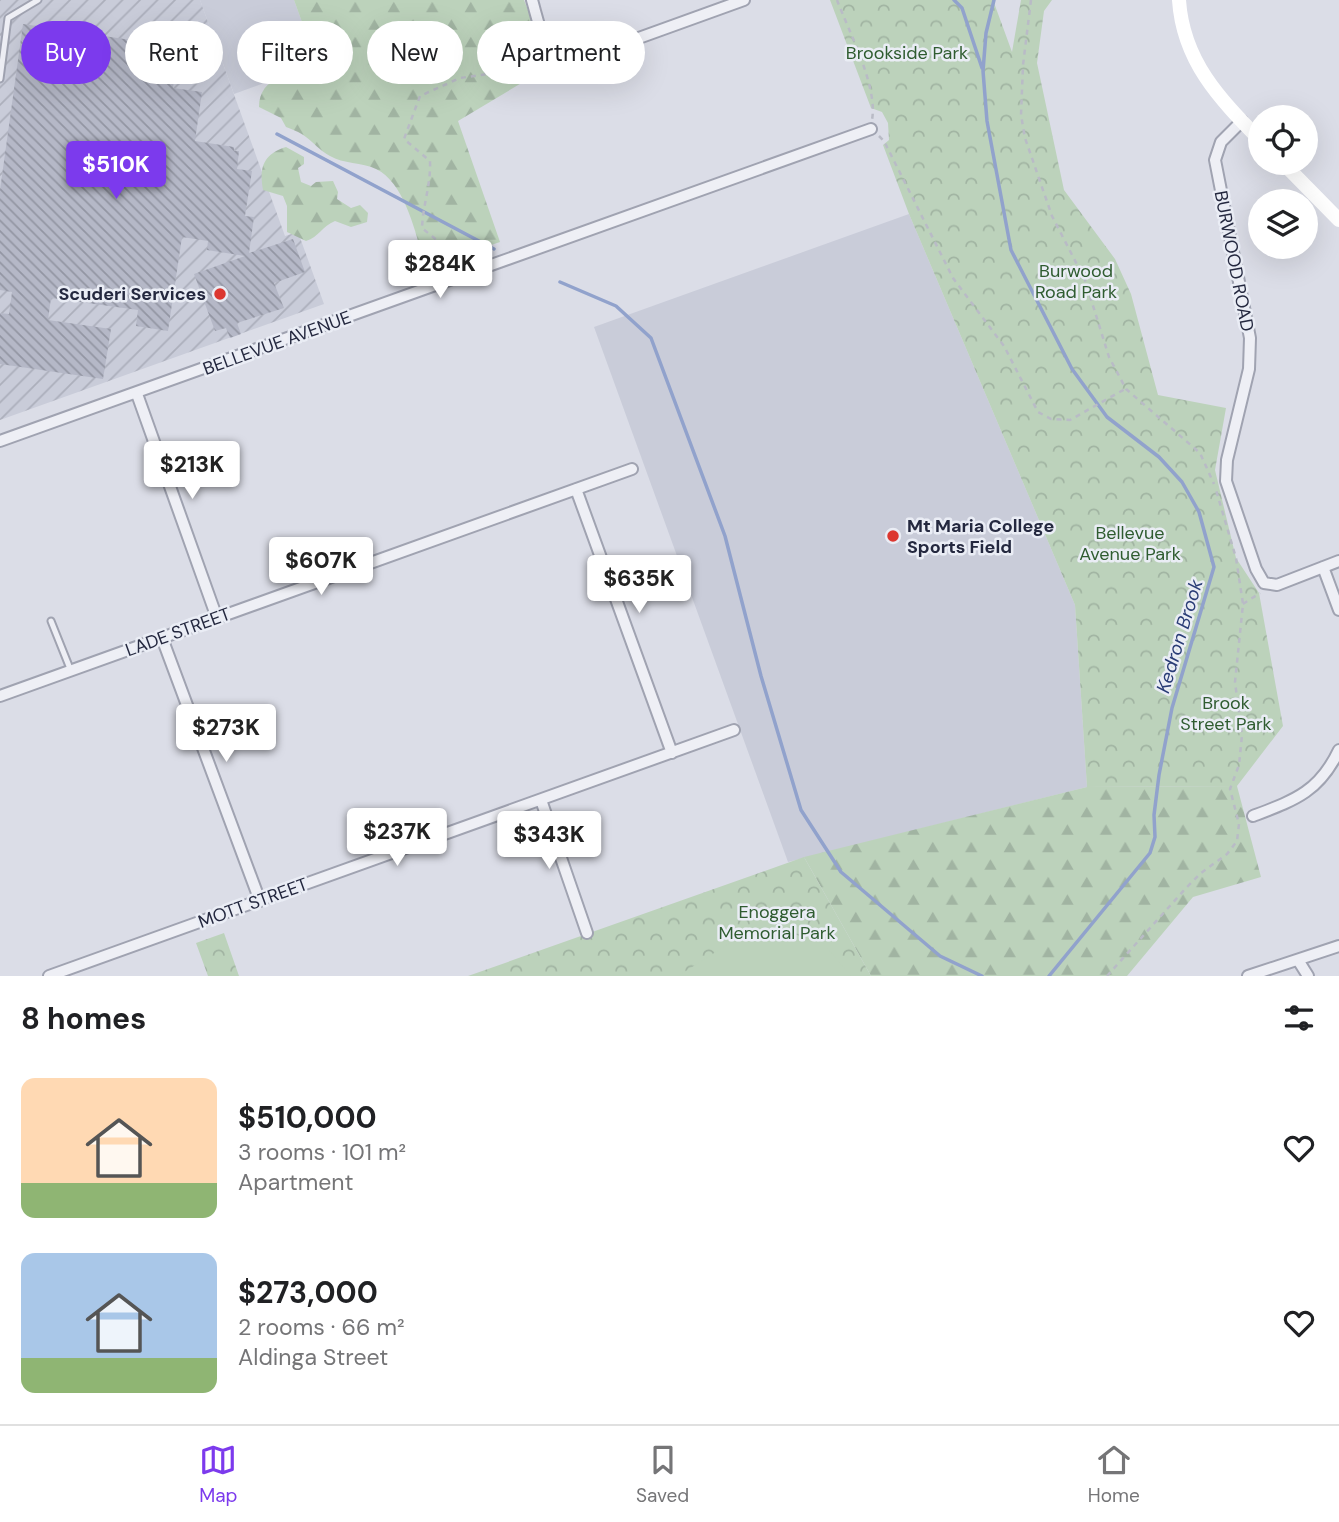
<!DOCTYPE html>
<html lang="en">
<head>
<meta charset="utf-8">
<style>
  body { margin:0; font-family:"DM Sans",sans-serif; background:#f2f2f2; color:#202124; height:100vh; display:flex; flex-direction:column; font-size:26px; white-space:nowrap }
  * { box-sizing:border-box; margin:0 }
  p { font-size:23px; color:#757577 }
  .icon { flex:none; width:38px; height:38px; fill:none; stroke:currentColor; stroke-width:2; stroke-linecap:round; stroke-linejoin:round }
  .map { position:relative; height:976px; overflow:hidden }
  .details { display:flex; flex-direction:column; background:#fff; flex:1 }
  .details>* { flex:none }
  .hud { position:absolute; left:21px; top:21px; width:700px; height:63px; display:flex; gap:14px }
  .controls { position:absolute; left:1248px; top:105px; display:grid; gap:14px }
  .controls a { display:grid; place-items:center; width:70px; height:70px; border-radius:50%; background:#fff; box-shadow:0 7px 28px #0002; font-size:35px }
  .price { position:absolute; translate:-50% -60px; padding:0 16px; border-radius:7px; background:#fff; color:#222; font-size:23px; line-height:46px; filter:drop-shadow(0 2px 4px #0008) }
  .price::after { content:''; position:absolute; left:50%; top:42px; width:21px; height:16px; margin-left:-10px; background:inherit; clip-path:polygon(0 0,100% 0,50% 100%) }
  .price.selected { background:#7c3aed; color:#fff }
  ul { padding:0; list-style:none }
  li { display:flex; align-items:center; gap:21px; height:175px; padding:0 21px }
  li span { display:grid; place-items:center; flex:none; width:196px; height:140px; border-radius:14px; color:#555 }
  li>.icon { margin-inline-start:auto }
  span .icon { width:84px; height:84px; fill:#fffc; stroke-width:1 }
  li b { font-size:30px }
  h2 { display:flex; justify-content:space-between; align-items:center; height:84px; padding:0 21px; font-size:30px }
  .pill { padding:0 24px; border-radius:32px; background:#fff; box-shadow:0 7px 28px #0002; font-size:24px; line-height:63px }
  .pill.selected { background:#7c3aed; color:#fff }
  .tabs { display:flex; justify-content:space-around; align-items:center; height:98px; border-top:2px solid #e0e0e0; background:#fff; font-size:19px; color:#757577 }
  .tabs a { display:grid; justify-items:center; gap:4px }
  .tabs .selected { color:#7c3aed }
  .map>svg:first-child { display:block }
  .built { fill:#c9ccd9 }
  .industrial { fill:url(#industrial-furrows) }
  .forest { fill:url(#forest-firs) }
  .park { fill:url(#park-crowns) }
  .pitch { fill:#bcd2bb }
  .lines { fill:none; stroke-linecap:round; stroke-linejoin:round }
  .stream { stroke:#91a2cc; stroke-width:3.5 }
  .building { fill:url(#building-back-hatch) }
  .lane-casing { stroke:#a0a3b1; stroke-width:9 }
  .street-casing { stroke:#a0a3b1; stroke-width:14 }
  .path { stroke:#b9bbc6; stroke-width:2.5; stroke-dasharray:5 5; stroke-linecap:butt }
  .lane { stroke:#eeeff5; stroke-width:5 }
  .street { stroke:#eeeff5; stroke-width:10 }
  .secondary { stroke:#fff; stroke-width:14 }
  .poi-dot { fill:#dc3730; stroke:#eaedf5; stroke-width:2.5 }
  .labels { text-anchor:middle; stroke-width:5; stroke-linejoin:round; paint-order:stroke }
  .park-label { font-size:18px; fill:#2f5c30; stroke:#eaedf5 }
  .street-label { font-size:18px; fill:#24283f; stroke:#eaedf5 }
  .poi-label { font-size:18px; font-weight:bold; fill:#24283f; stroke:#eaedf5; text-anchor:end }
  .water-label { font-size:19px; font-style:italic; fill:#2a3d76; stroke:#eaedf5 }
</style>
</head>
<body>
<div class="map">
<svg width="1339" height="976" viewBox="0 0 1339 976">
  <defs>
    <pattern id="industrial-furrows" width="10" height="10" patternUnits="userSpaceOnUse" patternTransform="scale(1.75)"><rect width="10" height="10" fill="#c9ccd9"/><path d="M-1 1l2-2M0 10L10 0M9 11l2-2" fill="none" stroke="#acafbb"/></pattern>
    <pattern id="forest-firs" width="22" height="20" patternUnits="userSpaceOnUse" patternTransform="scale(1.75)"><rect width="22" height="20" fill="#bcd2bb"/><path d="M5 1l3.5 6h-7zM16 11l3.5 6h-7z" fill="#a1b4a2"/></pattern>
    <pattern id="park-crowns" width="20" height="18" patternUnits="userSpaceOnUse" patternTransform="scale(1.75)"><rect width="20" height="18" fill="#bcd2bb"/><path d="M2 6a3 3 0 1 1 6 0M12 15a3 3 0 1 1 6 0" fill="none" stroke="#a1b4a2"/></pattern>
    <pattern id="building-back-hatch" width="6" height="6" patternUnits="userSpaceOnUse" patternTransform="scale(1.75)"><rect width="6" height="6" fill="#b5b8c7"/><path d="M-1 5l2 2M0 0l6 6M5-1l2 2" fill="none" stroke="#9396a3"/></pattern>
  </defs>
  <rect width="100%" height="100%" fill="#dbdde7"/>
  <!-- built -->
  <path class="built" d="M200 0H294L317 64 234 94Z
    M909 214 1075 605 1087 787 788 862 594 327Z"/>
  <!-- industrial -->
  <path class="industrial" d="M0 0H200L285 236 298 232 324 304 0 420Z"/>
  <!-- forest -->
  <path class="forest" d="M294 0H524L550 66 458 121 500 242 426 267C416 238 407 184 376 169 362 162 343 164 330 156 311 145 312 136 286 127L281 118 259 107C259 76 292 74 317 64Z
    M286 147 304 157V164L298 168 301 182 311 186 316 182 333 181 338 192 337 199 351 208 360 205 368 213 367 222 351 227 335 221C322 226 319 237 306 241L287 232V206L283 196 263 190C259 168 263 154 286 147Z
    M1237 786 1261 877 1193 897 1127 976H871L804 857 1087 787Z"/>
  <!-- park -->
  <path class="park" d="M830 0H993L1012 52 1021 0H1052L1044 11 1037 63 1064 190 1115 259 1131 294 1158 395 1226 408 1215 470 1236 558 1259 593 1283 726 1237 786 1087 787 1075 605 909 214 883 145 889 140 888 123 882 112 871 108Z
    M804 857 871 976H468Z
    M224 933 239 976H208L196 943Z"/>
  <!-- pitch -->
  <path class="pitch" d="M780 930 823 943 851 976H678L733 941Z"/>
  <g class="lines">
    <!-- stream -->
    <path class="stream" d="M954 0 962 8 982 68
      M994 0 986 33 983 71 987 121 1011 250 1072 369 1107 417 1159 457 1182 482 1199 512 1214 567 1172 708 1159 775 1154 815 1155 837 1150 853 1049 976
      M277 134 494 249
      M560 282 616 306 651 338 725 536 761 676 801 810 841 872 940 956 982 976"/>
  </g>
  <!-- building -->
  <path class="building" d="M23 24 178 47 173 88 202 92 195 141 234 147V151H239L237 169 252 171 245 216 254 217 249 253 293 239 305 272 274 283 284 308 237 323 241 334 230 338 226 328 215 331 194 274 245 256 207 250 208 241 182 237 168 331 136 326 138 310 51 298 48 320 111 329 103 379 0 364V313L9 314 12 292 0 290V190Z"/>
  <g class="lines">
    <!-- lane casing -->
    <g class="lane-casing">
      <path id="lane" d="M0 79 8 18 38 0
        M51 621 71 671"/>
    </g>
    <!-- street casing -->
    <g class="street-casing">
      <path id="street" d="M532 0C539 23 544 63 575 61L744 0
        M1242 121 1221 142 1215 160 1250 338 1249 369 1227 460 1226 481 1256 569 1264 583 1277 585 1339 561
        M137 394 217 618
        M0 441 871 129
        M576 489 672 753
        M1323 567 1339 610
        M162 638 260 901
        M0 696 632 469
        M541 800 587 933
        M1253 816C1295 800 1319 792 1339 750
        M1298 960 1308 976
        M49 976 734 730
        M1248 976 1339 946"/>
    </g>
    <!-- path -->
    <path class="path" d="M837 0C849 32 878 86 872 120
      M1031 0 1023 65 1021 115 1025 138 1052 216 1085 280 1109 357 1126 389 1200 453 1214 484
      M879 136 884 141 953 278 1004 346 1038 412 1051 419 1070 420 1125 389
      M440 268 438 241 422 228C423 204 431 185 430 161L404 139 420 96 460 78 514 70 540 51
      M1243 604 1260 593
      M1107 976 1186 888 1201 873 1227 854 1237 841 1239 824 1230 789 1239 765 1242 735 1235 682 1243 604 1236 558 1216 490"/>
    <!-- lane -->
    <use href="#lane" class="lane"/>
    <!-- street -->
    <use href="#street" class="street"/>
    <!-- secondary -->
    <path class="secondary" d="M1179 0C1183 61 1219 98 1260 140
      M1283 163 1339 220"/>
  </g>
  <!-- markers -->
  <g class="poi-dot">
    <circle cx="220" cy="294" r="7"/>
    <circle cx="893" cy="536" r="7"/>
  </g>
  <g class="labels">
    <!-- park labels -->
    <g class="park-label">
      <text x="907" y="59">Brookside Park</text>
      <text x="1076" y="277">Burwood<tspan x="1076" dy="21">Road Park</tspan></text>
      <text x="1130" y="539">Bellevue<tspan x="1130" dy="21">Avenue Park</tspan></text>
      <text x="1226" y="709">Brook<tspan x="1226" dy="21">Street Park</tspan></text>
      <text x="777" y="918">Enoggera<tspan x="777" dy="21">Memorial Park</tspan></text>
    </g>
    <!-- street labels -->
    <g class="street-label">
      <text transform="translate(1234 261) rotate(79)" y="6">BURWOOD ROAD</text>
      <text transform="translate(277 343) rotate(-20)" y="6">BELLEVUE AVENUE</text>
      <text transform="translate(178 632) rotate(-20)" y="6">LADE STREET</text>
      <text transform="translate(253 903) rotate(-20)" y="6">MOTT STREET</text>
    </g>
    <!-- poi labels -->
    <g class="poi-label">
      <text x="206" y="300">Scuderi Services</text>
      <text x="907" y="532" text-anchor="start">Mt Maria College<tspan x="907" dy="21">Sports Field</tspan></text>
    </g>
    <!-- water labels -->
    <g class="water-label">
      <text transform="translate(1179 636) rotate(-73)" y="7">Kedron Brook</text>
    </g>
  </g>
</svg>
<div class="controls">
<a><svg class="icon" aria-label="locate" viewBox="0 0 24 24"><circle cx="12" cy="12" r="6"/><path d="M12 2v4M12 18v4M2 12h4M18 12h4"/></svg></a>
<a><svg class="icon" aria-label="layers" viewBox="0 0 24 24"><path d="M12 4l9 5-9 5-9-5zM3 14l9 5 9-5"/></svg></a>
</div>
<b class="price selected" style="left:116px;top:201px">$510K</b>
<b class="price" style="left:440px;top:300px">$284K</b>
<b class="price" style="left:192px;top:501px">$213K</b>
<b class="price" style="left:321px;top:597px">$607K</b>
<b class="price" style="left:639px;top:615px">$635K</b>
<b class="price" style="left:226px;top:764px">$273K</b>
<b class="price" style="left:397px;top:868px">$237K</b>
<b class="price" style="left:549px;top:871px">$343K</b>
<div class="hud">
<a class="pill selected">Buy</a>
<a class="pill">Rent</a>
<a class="pill">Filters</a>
<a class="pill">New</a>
<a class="pill">Apartment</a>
</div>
</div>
<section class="details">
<h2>8 homes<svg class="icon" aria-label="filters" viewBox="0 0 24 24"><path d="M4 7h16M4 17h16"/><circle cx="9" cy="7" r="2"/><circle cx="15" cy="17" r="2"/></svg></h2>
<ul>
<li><span style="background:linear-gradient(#ffd9b3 75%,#8fb573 0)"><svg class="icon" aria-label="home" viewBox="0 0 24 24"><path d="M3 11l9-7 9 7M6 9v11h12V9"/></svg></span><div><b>$510,000</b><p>3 rooms · 101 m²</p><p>Apartment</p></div><svg class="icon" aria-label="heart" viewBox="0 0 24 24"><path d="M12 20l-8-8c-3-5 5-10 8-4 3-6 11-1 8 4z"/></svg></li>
<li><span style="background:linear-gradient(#a9c7e8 75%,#8fb573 0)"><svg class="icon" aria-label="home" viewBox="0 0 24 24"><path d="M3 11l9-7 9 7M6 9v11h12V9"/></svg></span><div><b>$273,000</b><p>2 rooms · 66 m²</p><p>Aldinga Street</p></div><svg class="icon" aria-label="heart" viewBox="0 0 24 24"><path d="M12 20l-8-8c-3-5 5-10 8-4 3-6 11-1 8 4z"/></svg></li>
</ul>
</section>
<nav class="tabs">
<a class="selected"><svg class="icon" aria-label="map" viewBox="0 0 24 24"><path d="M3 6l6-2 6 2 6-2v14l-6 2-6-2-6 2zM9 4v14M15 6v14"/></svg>Map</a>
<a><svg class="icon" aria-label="saved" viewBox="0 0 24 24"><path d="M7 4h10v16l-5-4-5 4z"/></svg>Saved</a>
<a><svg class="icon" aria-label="home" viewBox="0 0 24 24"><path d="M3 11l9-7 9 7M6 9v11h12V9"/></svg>Home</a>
</nav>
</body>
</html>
